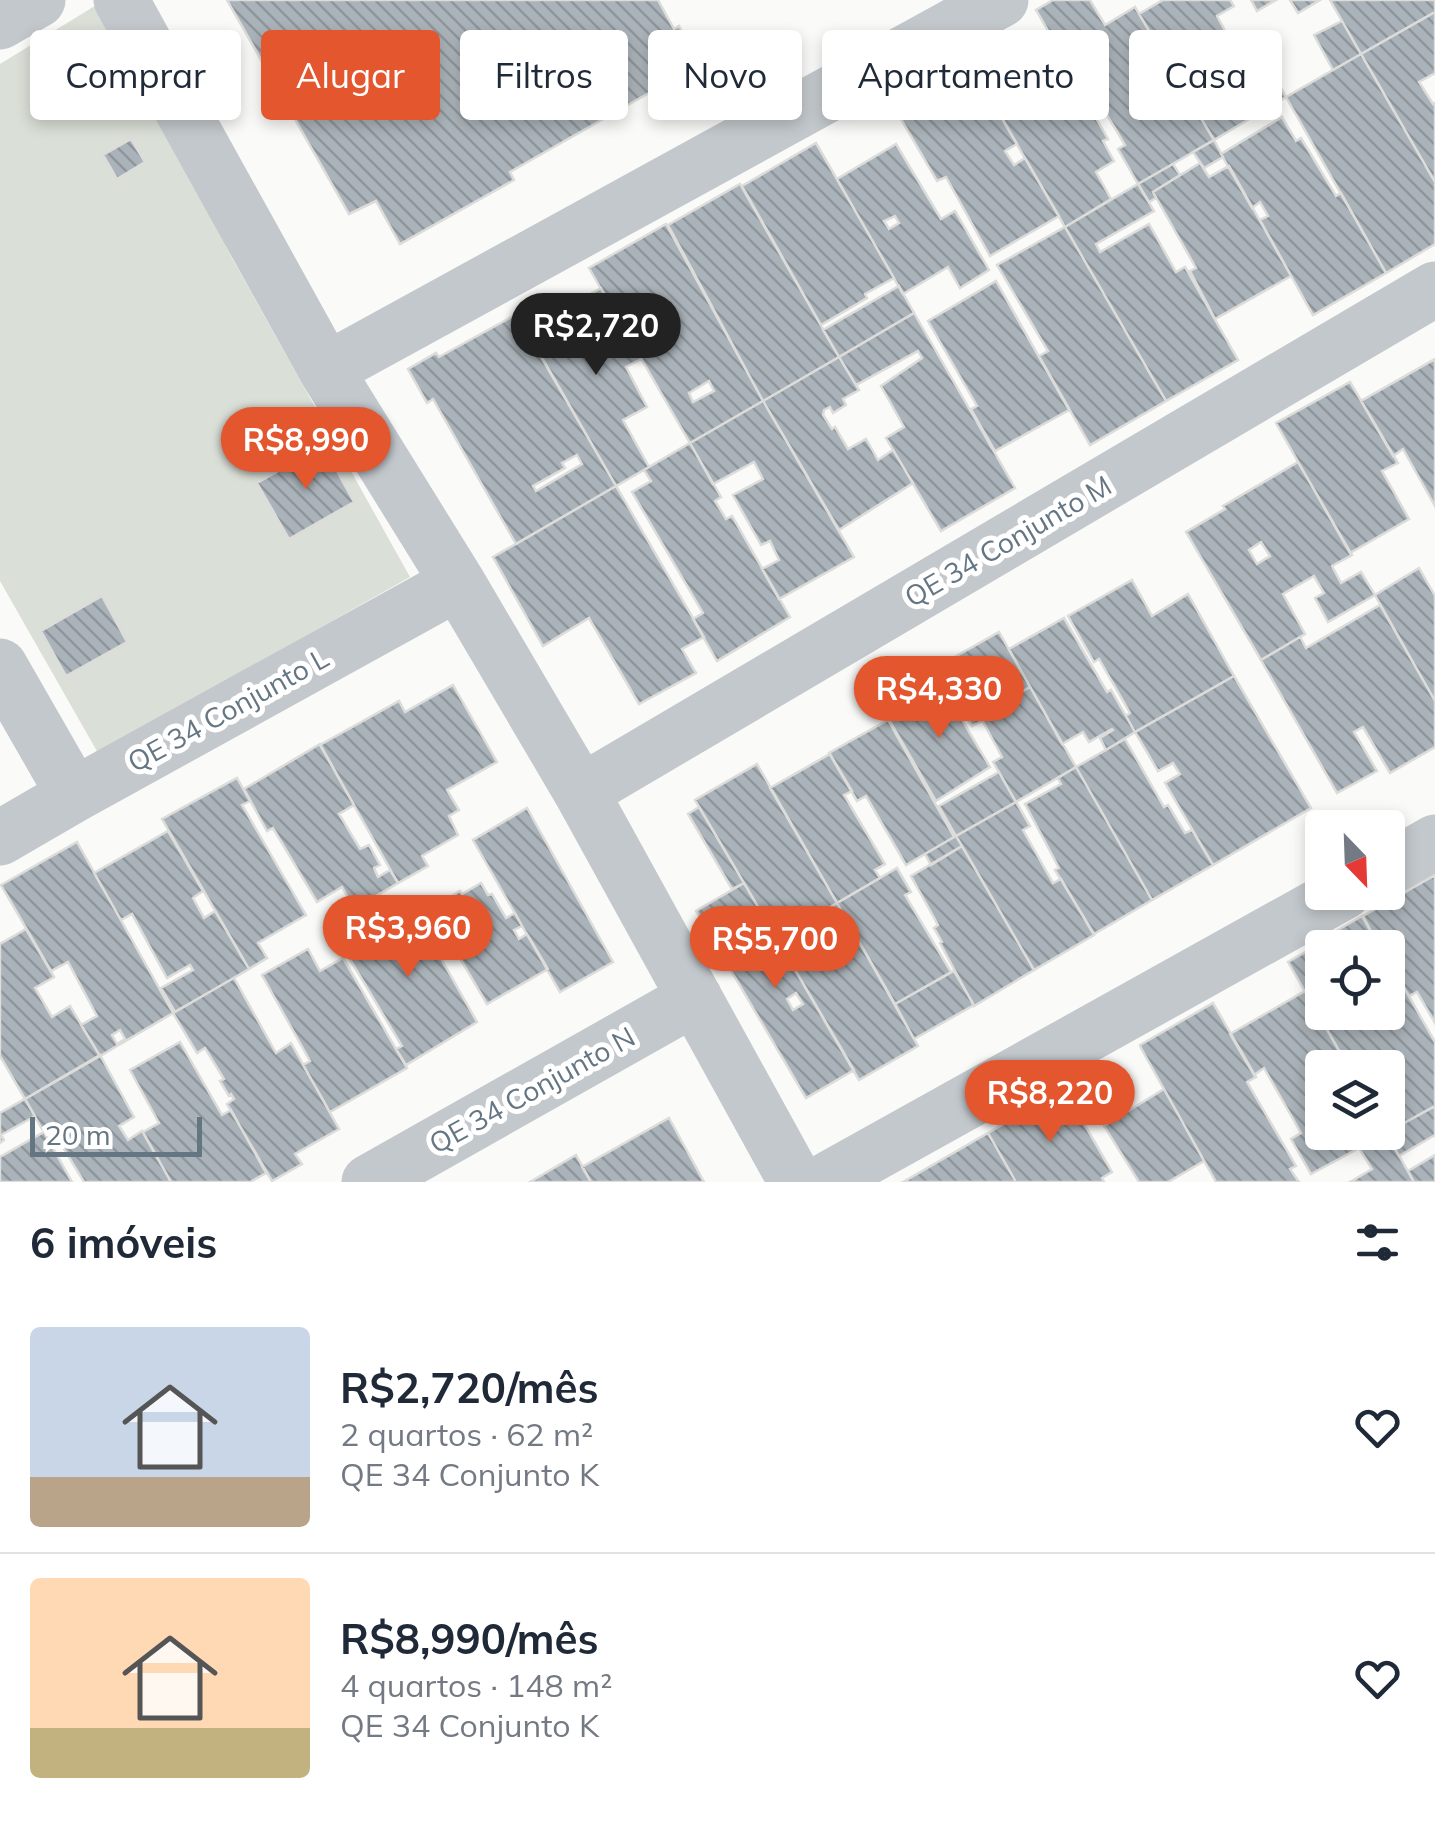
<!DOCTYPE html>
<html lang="pt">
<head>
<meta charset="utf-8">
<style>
  body { margin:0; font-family:Mulish,sans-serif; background:#f2f2f3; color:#1f2937; height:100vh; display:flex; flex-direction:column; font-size:38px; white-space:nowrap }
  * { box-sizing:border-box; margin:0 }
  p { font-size:32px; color:#747a83 }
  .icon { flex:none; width:55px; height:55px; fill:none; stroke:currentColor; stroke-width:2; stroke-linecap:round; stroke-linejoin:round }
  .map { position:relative; height:1182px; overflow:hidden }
  .sheet { display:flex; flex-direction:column; background:#fff; flex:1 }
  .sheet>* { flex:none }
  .guide { position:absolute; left:30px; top:30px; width:1375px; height:90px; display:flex; gap:20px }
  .needle { width:65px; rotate:157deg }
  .tools { position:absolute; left:1305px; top:810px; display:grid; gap:20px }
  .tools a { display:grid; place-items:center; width:100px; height:100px; border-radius:10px; background:#fff; box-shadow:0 5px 15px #0003; font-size:50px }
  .scale { position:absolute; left:30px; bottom:25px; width:172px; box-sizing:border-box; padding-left:10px; border:5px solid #657683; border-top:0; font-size:28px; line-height:35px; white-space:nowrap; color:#657683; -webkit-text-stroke:8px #fff; paint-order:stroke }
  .price { position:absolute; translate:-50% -85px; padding:0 22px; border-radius:35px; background:#e4572e; color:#fff; font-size:32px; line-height:65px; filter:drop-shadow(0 2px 5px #0008) }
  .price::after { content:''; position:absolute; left:50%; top:60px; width:30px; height:22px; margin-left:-15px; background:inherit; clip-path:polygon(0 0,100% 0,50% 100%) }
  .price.active { background:#222; color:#fff }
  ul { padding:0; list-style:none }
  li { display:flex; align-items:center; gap:30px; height:250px; padding:0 30px }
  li+li { border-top:2px solid #e0e1e3 }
  li span { display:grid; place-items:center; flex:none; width:280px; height:200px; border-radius:10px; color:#555 }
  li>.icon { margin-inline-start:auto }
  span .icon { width:120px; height:120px; fill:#fffc; stroke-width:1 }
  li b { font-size:42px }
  h2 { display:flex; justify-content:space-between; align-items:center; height:120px; padding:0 30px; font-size:42px }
  .pill { padding:0 35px; border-radius:10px; background:#fff; box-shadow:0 5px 15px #0003; font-size:35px; line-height:90px }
  .pill.active { background:#e4572e; color:#fff }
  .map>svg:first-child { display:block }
  .green { fill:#dadfd7 }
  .building { fill:url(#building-back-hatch); stroke:#dcdcda; stroke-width:2.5; fill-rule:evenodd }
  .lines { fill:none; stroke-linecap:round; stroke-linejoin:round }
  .minor { stroke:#c3c8cc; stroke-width:55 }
  .labels { text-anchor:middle; stroke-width:10; stroke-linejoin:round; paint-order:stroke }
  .street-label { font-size:28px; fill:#657683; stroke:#fff }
</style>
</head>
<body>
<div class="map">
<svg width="1435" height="1182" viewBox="0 0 1435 1182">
  <defs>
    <pattern id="building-back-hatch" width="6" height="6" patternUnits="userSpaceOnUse" patternTransform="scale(2.5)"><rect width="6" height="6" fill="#aab3b9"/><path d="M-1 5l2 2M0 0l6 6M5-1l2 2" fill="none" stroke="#8e969c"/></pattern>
  </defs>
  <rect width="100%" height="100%" fill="#fafaf8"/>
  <!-- green -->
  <path class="green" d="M103 1 232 258 410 577 98 753 0 581V64Z"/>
  <!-- building -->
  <path class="building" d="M227 0H658L674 29 679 26 700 64 510 172 514 180 400 244 376 201 349 214Z
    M1053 0H1090L1105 25 1135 7 1175 75 1169 78 1184 102 1189 99 1214 140 1138 184 1118 149 1125 145 1098 100 1092 104 1090 103 1036 10Z
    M1163 0H1230L1234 6 1217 16 1253 82 1272 71 1286 97 1214 140 1139 14Z
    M1251 0H1276L1257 11Z
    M1290 0H1320L1298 13Z
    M1330 0H1435V12L1361 54Z
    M1435 12V73L1419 82 1433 104 1435 103V182L1361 54Z
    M1342 21 1361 54 1333 70 1314 35Z
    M1057 44 1090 103 1088 104 1108 139 1103 141 1114 161 1096 172 1111 199 1065 227 983 86Z
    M964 52 1017 144 1005 151 1014 165 1025 158 1059 216 990 256 946 177 937 181 888 97Z
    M1361 54 1435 182V244L1386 273 1286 97Z
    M1282 117 1296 141 1301 138 1336 196 1341 193 1386 273 1313 315 1260 220 1268 216 1260 202 1252 208 1221 154Z
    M131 139 145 162 117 179 103 155Z
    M1214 140 1223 157 1204 168 1193 152Z
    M816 143 894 278 865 294 867 298 821 325 742 186Z
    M896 144 941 219 955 211 989 270 960 288 948 267 903 294 837 179ZM895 216 899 223 889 229 884 221Z
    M1200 163 1209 177 1229 166 1291 276 1215 319 1190 271 1196 268 1153 192Z
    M1173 164 1180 175 1153 192 1156 198 1149 202 1138 184Z
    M740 184 839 357 763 401 668 225Z
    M1138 184 1154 211 1096 244 1100 252 1149 224 1176 272 1185 267 1238 360 1166 401 1065 227Z
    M666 224 763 401 690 443 589 268ZM709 381 714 391 693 402 689 393Z
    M1065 227 1166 401 1090 445 1039 356 1048 351 997 265Z
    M996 281 1069 410 995 451 971 409 977 406 928 321Z
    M899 286 914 313 839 357 823 330Z
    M601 288 641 359 626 367 647 407 623 420 649 467 616 486 526 331Z
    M914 313 1015 488 941 531 886 438 904 427 881 386 922 358 918 351 856 385 839 357Z
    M517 314 616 486 516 544 433 399 427 403 408 369 436 353 439 357ZM577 455 582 464 536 491 533 486 565 468 562 463Z
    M839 357 859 390 843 399 846 405 833 413 830 407 824 410 823 415 832 429 835 427 848 449 866 439 878 460 893 450 913 483 839 530 763 401Z
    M1435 359V506L1403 449 1393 456 1361 401Z
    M1350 382 1398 463 1382 471 1409 519 1350 553 1276 423Z
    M763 401 854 557 779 599 762 569 779 560 770 541 761 545 733 495 763 479 754 462 713 484 690 443Z
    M690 443 721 497 715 501 726 519 732 516 790 617 717 661 693 619 703 613 632 492 651 481 644 470Z
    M323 446 354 502 289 539 257 483Z
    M1298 462 1352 555 1332 566 1341 583 1361 572 1375 595 1328 622 1315 598 1324 593 1314 576 1283 594 1305 634 1261 660 1186 532 1225 509 1223 506ZM1261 542 1270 556 1257 564 1249 550Z
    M616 486 704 637 682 649 696 673 639 704 589 618 543 646 493 557Z
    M1419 568 1435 596V701L1375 595Z
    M1132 580 1152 616 1188 594 1234 676 1135 732 1126 716 1130 713 1099 659 1094 662 1068 616Z
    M102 596 127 642 66 676 41 631Z
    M1380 605 1435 701V747L1390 773 1363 727 1354 732 1377 771 1337 793 1261 660 1300 637 1306 648Z
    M1064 618 1107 692 1111 690 1135 732 1106 750 1100 738 1113 730 1112 729 1089 742 1083 732 1062 744 1009 649Z
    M999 632 1030 687 980 716 982 721 972 726 937 667Z
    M1234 676 1311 808 1213 865 1165 783 1180 774 1173 763 1158 771 1135 732Z
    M945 681 964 712 959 715 990 767 936 801 887 716Z
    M453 685 497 762 447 790 459 810 449 816 458 835 422 856 428 866 398 883 320 745 399 701 405 712Z
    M1030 687 1076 767 1016 802 993 762 1002 757 980 716Z
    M888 720 954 837 906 865 866 796 857 801 829 753Z
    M1125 739 1164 807 1168 805 1185 833 1192 830 1213 865 1152 900 1076 767Z
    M320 744 354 805 339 814 360 849 369 845 380 865 374 868 378 877 390 870 398 883 354 909 342 887 317 902 273 828 267 831 244 789Z
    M830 754 852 791 844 795 885 864 875 870 880 878 837 903 770 788Z
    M757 764 837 903 777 939 695 800Z
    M1076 767 1152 900 1094 934 1055 870 1059 868 1025 804 1061 784 1058 778Z
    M999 772 1016 802 956 836 939 806Z
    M237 778 250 801 242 805 306 915 258 943 267 958 249 969 162 819Z
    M1016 802 1030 826 1023 830 1053 883 1061 879 1094 935 1034 970 956 836Z
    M699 807 744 883 732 889 688 814Z
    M527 808 613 962 560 992 473 840Z
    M168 831 203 891 193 898 204 918 215 911 249 969 175 1012 161 988 193 970 190 965 167 978 132 914 121 920 94 873Z
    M956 836 962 846 931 865 925 854Z
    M77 842 173 1013 100 1056 81 1025 97 1016 68 962 51 971 1 885ZM120 1030 125 1039 117 1044 112 1035Z
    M962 846 1034 970 974 1006 940 943 942 942 934 928 938 925 911 876Z
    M897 868 911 892 905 895 951 972 895 1004 837 903Z
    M1435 875V1023L1417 992 1409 996 1388 960V948H1380L1363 916Z
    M481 883 488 895 492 894 506 918 515 913 522 926 514 930 519 939 527 934 548 969 487 1004 439 923 443 920 435 906 460 891 462 894Z
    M744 883 854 1070 806 1098 696 911ZM796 993 803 1004 793 1010 787 999Z
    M406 897 477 1022 406 1065 396 1049 402 1046 348 956 353 953 342 933Z
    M837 903 918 1046 859 1080 777 939Z
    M1362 916 1380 948H1322V1012H1388V960L1435 1042V1106L1388 1132V1068H1349L1288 962 1326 940 1324 938Z
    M26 929 54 977 35 988 52 1017 70 1006 100 1056 25 1099 0 1056V944Z
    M308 949 320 971 343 958 407 1068 330 1112 303 1065 310 1061 262 975Z
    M954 971 974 1005 914 1039 895 1004Z
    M234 978 276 1053 291 1043 339 1129 295 1154 302 1164 272 1181 227 1104 234 1099 231 1094 229 1096 220 1081 224 1079 205 1048 197 1053 173 1013Z
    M1305 991 1349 1068H1322V1132L1387 1133 1311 1174 1291 1139 1301 1133 1264 1068 1254 1075 1230 1034Z
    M1213 1003 1256 1077 1247 1082 1296 1166 1290 1169 1299 1182H1216L1141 1048 1140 1045Z
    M180 1042 222 1115 231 1110 266 1173 250 1182H171L143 1132 159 1123 130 1070Z
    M100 1055 134 1117 119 1126 128 1140 142 1131 171 1182H84L49 1124 42 1129 25 1099Z
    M1064 1089 1112 1172 1102 1178 1104 1182H1016L988 1133Z
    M1164 1089 1204 1161 1168 1182H1139L1104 1126Z
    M25 1099 35 1116 1 1135 4 1140 0 1143V1113Z
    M1435 1106V1135L1399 1156 1386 1133Z
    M669 1118 704 1182H591L582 1167Z
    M44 1132 72 1182H0V1157Z
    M988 1133 1016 1182H903Z
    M1386 1133 1414 1182H1350L1372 1169 1359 1148Z
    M576 1155 591 1182H530Z
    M1435 1155V1182H1414L1408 1171Z"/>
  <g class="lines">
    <!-- minor -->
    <path class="minor" d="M121 0 326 370 458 583 581 792 796 1182
      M0 22 38 0
      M326 370 1001 0
      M0 666 74 795
      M581 792 1435 289
      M0 838 74 795 458 583
      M1388 869 1435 842
      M369 1182 695 998
      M823 1182 1344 892"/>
  </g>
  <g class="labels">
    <!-- street labels -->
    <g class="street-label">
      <text transform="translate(1008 541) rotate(-30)" y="10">QE 34 Conjunto M</text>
      <text transform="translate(228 710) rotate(-29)" y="10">QE 34 Conjunto L</text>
      <text transform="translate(532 1090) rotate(-29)" y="10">QE 34 Conjunto N</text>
    </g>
  </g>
</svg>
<div class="tools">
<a><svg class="needle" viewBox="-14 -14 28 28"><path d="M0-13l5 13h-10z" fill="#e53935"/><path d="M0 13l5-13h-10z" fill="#747a83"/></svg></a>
<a><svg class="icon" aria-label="locate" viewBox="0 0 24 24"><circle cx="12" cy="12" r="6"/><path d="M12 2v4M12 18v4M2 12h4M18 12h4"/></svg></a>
<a><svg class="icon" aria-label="layers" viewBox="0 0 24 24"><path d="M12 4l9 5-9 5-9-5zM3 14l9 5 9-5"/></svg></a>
</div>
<div class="scale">20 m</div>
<b class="price active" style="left:596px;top:378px">R$2,720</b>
<b class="price" style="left:306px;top:492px">R$8,990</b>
<b class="price" style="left:939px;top:741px">R$4,330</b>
<b class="price" style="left:408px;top:980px">R$3,960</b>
<b class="price" style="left:775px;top:991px">R$5,700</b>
<b class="price" style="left:1050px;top:1145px">R$8,220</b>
<div class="guide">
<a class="pill">Comprar</a>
<a class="pill active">Alugar</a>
<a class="pill">Filtros</a>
<a class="pill">Novo</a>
<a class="pill">Apartamento</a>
<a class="pill">Casa</a>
</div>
</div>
<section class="sheet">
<h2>6 imóveis<svg class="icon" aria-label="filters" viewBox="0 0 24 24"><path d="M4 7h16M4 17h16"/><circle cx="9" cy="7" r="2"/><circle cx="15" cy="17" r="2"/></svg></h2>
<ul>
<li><span style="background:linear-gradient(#c9d6e8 75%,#b9a48a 0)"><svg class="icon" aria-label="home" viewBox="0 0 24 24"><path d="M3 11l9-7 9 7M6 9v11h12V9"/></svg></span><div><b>R$2,720/mês</b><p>2 quartos · 62 m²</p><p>QE 34 Conjunto K</p></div><svg class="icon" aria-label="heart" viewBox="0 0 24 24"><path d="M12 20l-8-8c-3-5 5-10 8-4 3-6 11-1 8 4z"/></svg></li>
<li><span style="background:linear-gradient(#ffd9b3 75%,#c2b280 0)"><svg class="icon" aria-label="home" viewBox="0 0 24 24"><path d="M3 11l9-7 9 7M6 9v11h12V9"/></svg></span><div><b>R$8,990/mês</b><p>4 quartos · 148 m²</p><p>QE 34 Conjunto K</p></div><svg class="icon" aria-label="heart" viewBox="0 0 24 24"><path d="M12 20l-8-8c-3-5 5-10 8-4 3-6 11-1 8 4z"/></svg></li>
</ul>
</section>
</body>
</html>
